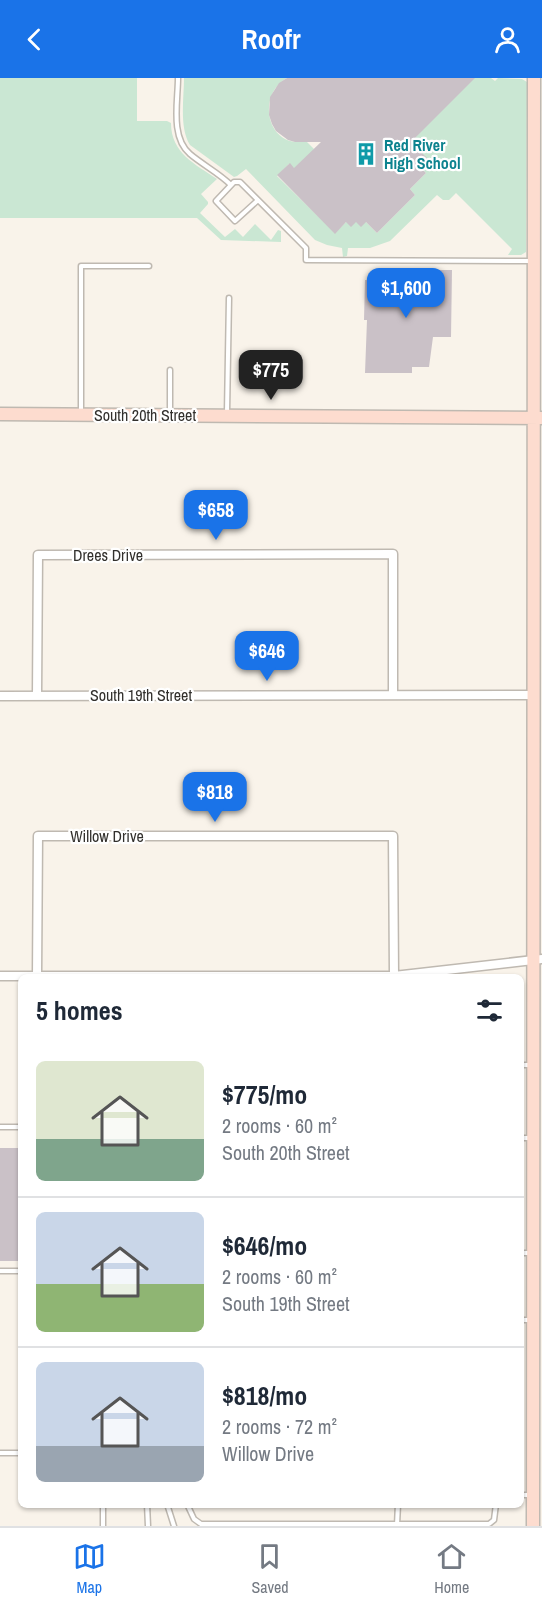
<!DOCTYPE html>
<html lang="en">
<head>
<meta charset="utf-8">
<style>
  body { margin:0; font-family:"Archivo Narrow",sans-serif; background:#f6f6f7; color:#1f2937; height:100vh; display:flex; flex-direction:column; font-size:22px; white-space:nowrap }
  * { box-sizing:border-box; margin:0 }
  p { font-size:20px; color:#747a83 }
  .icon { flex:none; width:33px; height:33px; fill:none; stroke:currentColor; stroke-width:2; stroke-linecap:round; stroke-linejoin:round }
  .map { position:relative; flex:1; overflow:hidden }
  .side { position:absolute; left:18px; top:896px; width:506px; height:534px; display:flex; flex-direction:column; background:#fff; border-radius:9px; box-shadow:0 2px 4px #0004 }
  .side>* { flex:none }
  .price { position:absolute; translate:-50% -51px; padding:0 14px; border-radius:12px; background:#1a73e8; color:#fff; font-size:20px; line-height:39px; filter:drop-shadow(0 2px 3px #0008) }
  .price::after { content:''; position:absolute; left:50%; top:36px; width:18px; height:14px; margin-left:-9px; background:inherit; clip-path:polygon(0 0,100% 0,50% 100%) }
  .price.on { background:#222; color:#fff }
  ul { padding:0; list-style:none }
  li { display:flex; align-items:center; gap:18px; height:150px; padding:0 18px }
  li+li { border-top:2px solid #e0e1e3 }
  li span { display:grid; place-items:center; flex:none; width:168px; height:120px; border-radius:9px; color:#555 }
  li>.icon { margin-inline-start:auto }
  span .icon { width:72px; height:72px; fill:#fffc; stroke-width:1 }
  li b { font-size:26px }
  h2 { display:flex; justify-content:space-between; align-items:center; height:72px; padding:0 18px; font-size:26px }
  header { display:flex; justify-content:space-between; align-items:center; height:78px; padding:0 18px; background:#1a73e8; color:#fff; font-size:27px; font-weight:800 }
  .menu { display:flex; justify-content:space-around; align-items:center; height:84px; border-top:2px solid #e0e1e3; background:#fff; font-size:16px; color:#747a83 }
  .menu a { display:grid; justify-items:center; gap:3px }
  .menu .on { color:#1a73e8 }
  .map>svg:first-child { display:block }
  .green { fill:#cae7d3 }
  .building { fill:#cac1c7 }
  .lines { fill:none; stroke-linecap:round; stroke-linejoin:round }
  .lane-casing { stroke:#bfb9b1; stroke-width:7 }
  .street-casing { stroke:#bfb9b1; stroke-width:11 }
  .secondary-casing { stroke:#bfb9b1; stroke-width:15 }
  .lane { stroke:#fff; stroke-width:4 }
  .street { stroke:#fff; stroke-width:8 }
  .secondary { stroke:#fddccf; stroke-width:12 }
  .labels { text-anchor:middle; stroke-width:4.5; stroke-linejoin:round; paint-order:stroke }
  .culture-label { font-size:16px; font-weight:bold; fill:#0d838f; stroke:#fff; text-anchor:start }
  .street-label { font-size:16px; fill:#32302d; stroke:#fff }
</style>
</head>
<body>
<header><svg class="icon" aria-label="back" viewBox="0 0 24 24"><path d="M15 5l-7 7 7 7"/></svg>Roofr<svg class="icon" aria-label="person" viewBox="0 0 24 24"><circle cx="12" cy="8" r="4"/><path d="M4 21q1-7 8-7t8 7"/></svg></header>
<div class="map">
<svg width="542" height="1448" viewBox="0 0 542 1448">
  <rect width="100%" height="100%" fill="#f9f3ea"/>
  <!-- green -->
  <path class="green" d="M0 0H137V43H167L171 45C171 75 195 86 217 101L201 116 208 124V126L200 135 225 159 235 151 243 159 255 146 271 162 278 152 281 153V164L221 162 197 140H0Z
    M184 0H287C255 18 268 72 306 63L314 71 298 94 289 86 277 98 335 155 346 144H366L377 155 415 117 410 111 426 95 420 89 411 64 470 0H491L495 3 498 0 522 1 527 4 526 174 521 177H508L512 171 456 115 449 122H443L437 117 390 163 370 170H348L347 178 343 179 342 170 327 167 315 162 246 91 237 98 234 99 190 67C179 49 184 21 184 0Z"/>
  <!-- building -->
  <path class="building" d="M287 0H475L411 64 428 81 420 89 426 95 410 111 415 117 377 155 366 144 361 149 356 144 351 149 346 144 335 156 277 97 290 85 294 90 321 64H295L288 62 276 53 272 46 269 37 270 19 279 5Z
    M388 192H452L451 259H433L429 289H412V295H365L367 242H364L365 202 387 203Z
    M0 1070H21V1183H0Z"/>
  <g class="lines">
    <!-- lane casing -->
    <g class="lane-casing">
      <path id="lane" d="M178 0C178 23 170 59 190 76 203 87 219 95 231 107
        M257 123 235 143 216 123 234 104H240L306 170V182L530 183
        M170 292V334
        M81 333V188H149
        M227 334 229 220
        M520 987H532
        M0 1049H21
        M520 1060H530
        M520 1175H530
        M0 1193H21
        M520 1242H531
        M0 1375H21
        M520 1417H532
        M103 1426V1448
        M147 1426 148 1448
        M167 1426 174 1448
        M187 1426 194 1441 201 1446H489L494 1442 496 1426
        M397 1447 398 1426"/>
    </g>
    <!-- street casing -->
    <g class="street-casing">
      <path id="street" d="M37 617 38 477 393 476V617
        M0 618 534 617
        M0 898H394L542 881
        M37 898 38 758H393L394 898"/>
    </g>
    <!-- secondary casing -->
    <g class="secondary-casing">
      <path id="secondary" d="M0 336 541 340
        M533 1448 534 0"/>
    </g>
    <!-- lane -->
    <use href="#lane" class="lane"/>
    <!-- street -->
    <use href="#street" class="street"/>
    <!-- secondary -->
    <use href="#secondary" class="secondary"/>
  </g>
  <!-- icons -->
  <defs>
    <g id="building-bare" transform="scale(1.8)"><path d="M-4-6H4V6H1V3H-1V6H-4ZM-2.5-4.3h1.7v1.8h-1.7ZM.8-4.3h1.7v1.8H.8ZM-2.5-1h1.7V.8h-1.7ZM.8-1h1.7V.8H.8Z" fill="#0f9aa8" stroke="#fff" stroke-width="2.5" paint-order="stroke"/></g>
  </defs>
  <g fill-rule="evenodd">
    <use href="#building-bare" x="366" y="76"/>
  </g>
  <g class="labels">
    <!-- culture labels -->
    <g class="culture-label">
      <text x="384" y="73">Red River<tspan x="384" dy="18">High School</tspan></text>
    </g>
    <!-- street labels -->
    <g class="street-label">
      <text x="145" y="343">South 20th Street</text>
      <text x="108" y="483">Drees Drive</text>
      <text x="141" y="623">South 19th Street</text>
      <text x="107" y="764">Willow Drive</text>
    </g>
  </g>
</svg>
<b class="price" style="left:406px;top:241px">$1,600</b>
<b class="price on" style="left:271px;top:323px">$775</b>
<b class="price" style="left:216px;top:463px">$658</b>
<b class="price" style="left:267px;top:604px">$646</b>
<b class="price" style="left:215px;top:745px">$818</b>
<section class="side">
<h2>5 homes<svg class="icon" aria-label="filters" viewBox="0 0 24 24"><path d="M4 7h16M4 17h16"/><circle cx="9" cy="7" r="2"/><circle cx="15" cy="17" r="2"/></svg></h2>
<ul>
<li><span style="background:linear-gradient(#dfe7d0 65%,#7fa58c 0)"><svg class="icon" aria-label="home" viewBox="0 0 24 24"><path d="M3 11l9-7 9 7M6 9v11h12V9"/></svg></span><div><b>$775/mo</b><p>2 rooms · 60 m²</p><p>South 20th Street</p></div></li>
<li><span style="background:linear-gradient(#c9d6e8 60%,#8fb573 0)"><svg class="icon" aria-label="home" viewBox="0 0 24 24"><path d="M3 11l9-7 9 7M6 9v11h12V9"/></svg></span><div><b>$646/mo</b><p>2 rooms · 60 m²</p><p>South 19th Street</p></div></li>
<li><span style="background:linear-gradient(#c9d6e8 70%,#9aa5b1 0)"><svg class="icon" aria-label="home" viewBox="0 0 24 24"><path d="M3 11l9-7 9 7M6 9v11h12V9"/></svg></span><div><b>$818/mo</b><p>2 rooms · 72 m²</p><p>Willow Drive</p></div></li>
</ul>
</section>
</div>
<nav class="menu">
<a class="on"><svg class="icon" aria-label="map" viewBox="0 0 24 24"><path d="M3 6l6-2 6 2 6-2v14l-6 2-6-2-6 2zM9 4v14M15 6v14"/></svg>Map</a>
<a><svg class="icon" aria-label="saved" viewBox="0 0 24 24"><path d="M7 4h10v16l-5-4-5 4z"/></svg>Saved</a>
<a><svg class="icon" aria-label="home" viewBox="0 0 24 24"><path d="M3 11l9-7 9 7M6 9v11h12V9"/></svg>Home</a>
</nav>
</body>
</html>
